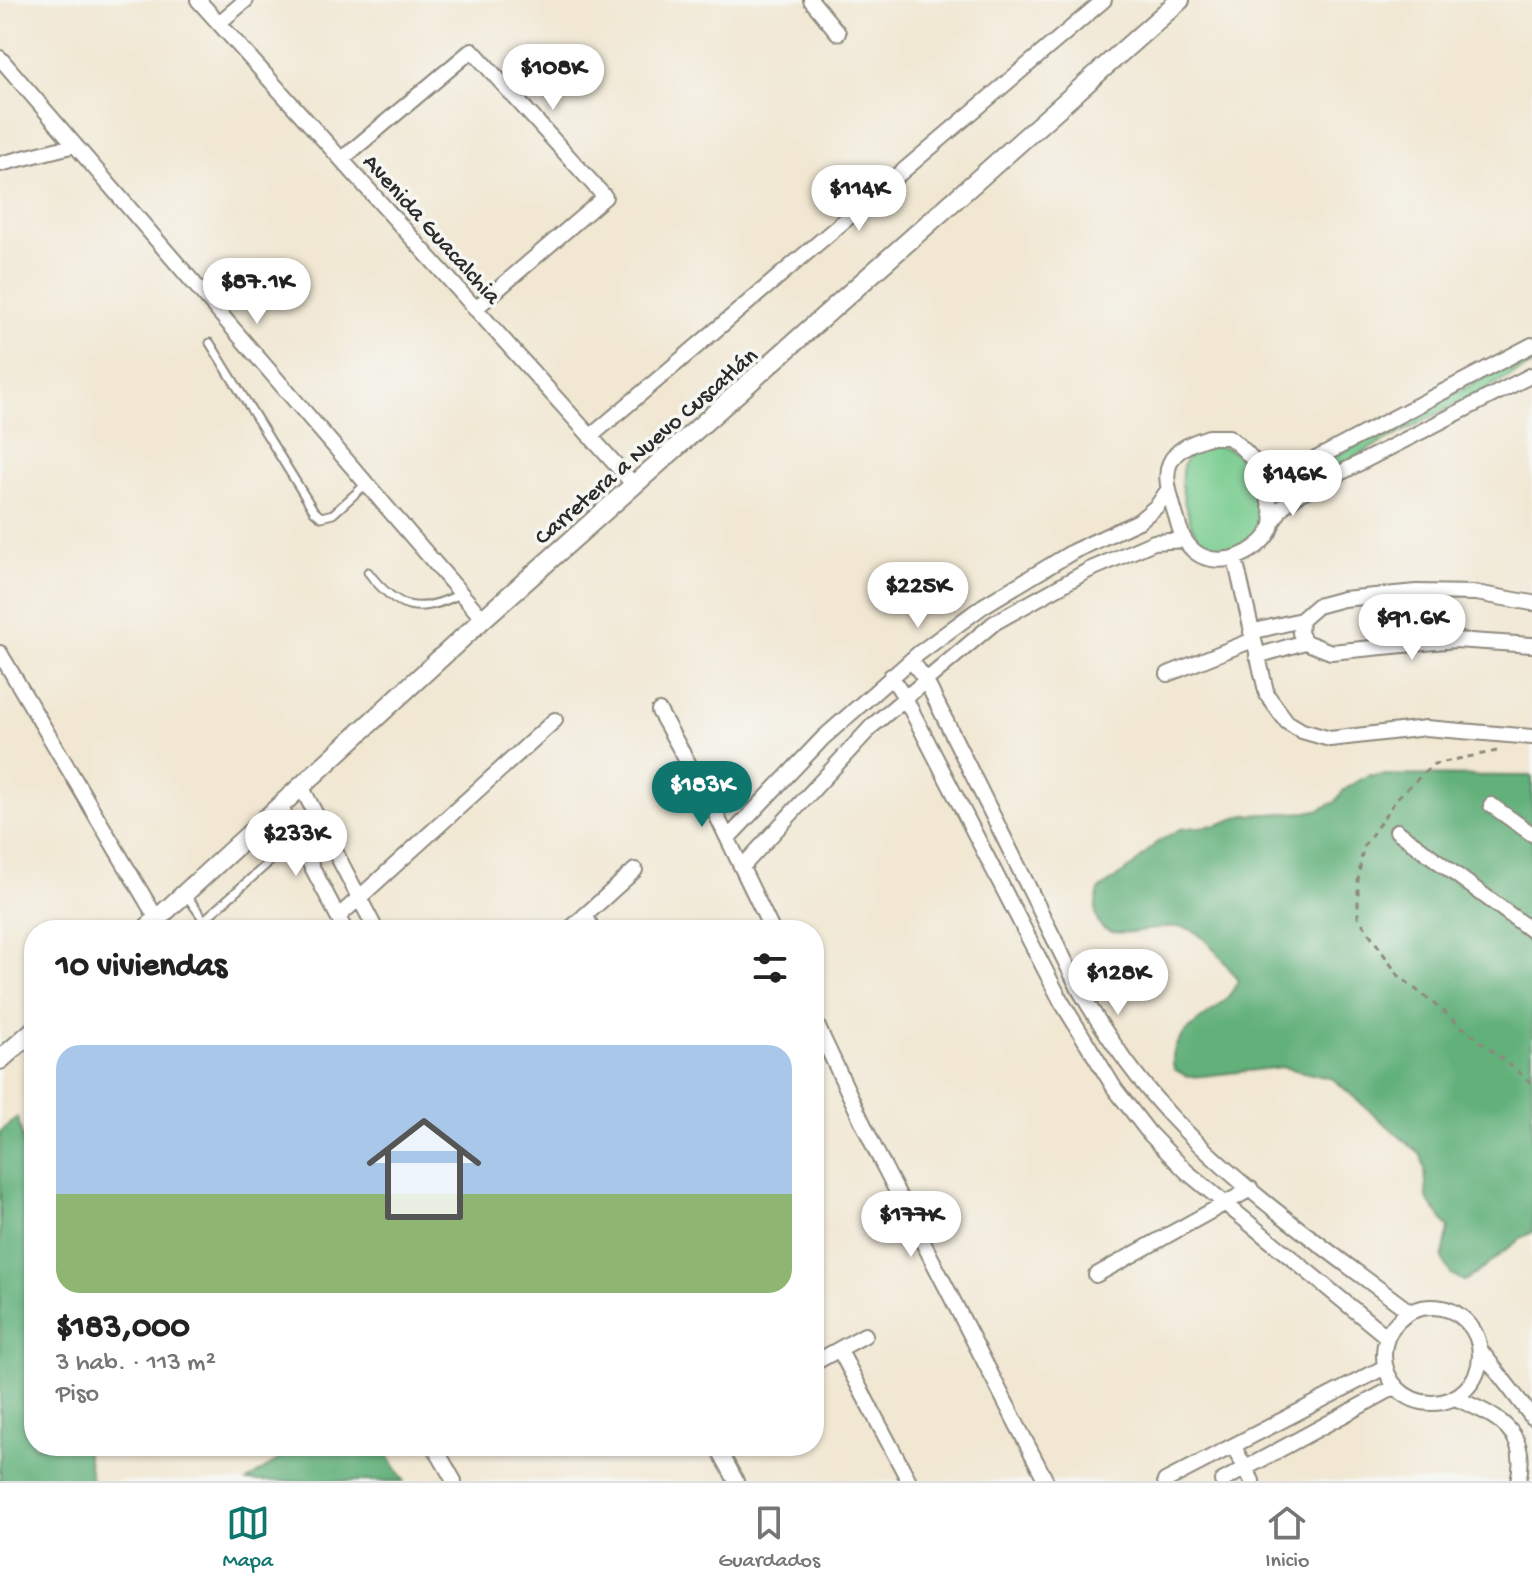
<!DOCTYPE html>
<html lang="es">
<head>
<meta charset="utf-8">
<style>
  body { margin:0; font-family:"Gochi Hand",sans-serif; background:#f2f2f2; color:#222; height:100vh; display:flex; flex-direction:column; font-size:30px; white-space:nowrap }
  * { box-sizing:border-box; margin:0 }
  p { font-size:26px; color:#767676 }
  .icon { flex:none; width:44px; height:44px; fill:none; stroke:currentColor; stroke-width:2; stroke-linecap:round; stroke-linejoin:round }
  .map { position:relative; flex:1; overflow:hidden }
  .drawer { position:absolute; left:24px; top:920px; width:800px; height:536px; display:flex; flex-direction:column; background:#fff; border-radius:32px; box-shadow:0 2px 6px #0004 }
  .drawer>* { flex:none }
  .price { position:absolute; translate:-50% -68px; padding:0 18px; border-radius:28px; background:#fff; color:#222; font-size:26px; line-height:52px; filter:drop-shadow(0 2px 4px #0008) }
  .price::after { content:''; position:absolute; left:50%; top:48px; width:24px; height:18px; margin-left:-12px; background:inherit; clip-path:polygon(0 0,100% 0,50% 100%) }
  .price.on { background:#0f766e; color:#fff }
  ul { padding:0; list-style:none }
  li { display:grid; align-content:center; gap:16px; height:424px; padding:0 32px }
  li span { display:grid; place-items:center; height:248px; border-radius:24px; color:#555 }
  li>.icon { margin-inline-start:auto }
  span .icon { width:144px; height:144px; fill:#fffc; stroke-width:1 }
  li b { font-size:34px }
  h2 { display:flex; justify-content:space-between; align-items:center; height:96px; padding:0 32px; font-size:34px }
  .tab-bar { display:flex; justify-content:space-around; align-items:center; height:112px; border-top:2px solid #e0e0e0; background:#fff; font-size:22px; color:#767676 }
  .tab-bar a { display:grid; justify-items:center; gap:4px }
  .tab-bar .on { color:#0f766e }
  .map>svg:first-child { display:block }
  .green { fill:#78cc8f; stroke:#527c5d; stroke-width:2 }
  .forest { fill:#62b07a; stroke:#466e52; stroke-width:2 }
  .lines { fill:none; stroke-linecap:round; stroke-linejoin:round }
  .service-casing { stroke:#8e897e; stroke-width:11 }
  .minor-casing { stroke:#8e897e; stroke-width:18 }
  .tertiary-casing { stroke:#8e897e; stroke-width:22 }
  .path { stroke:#8e897e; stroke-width:3; stroke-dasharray:6 6; stroke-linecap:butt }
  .service { stroke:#fff; stroke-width:7 }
  .minor { stroke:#fff; stroke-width:14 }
  .tertiary { stroke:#fff; stroke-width:18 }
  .labels { text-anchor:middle; stroke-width:7; stroke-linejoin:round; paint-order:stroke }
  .street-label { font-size:24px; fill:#2b2b2b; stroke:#f6f6f2 }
</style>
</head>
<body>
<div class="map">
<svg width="1532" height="1481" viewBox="0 0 1532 1481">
  <rect width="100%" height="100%" fill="#f6f6f2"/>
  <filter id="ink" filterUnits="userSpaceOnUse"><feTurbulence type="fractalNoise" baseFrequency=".0125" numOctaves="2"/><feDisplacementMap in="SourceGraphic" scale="16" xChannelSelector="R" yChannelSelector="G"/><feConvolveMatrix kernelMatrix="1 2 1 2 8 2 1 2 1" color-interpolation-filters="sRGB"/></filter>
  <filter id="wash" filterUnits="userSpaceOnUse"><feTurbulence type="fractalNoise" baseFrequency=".006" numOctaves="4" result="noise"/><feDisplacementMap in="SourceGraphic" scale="32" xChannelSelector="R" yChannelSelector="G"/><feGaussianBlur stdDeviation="1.8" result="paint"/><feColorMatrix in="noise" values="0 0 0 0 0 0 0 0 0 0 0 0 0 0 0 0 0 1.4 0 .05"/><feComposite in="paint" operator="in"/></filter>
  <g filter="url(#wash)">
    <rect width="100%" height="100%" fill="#f1e7d2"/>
    <!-- green -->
    <path class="green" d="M1532 353V365L1294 488 1288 484 1289 480Z
      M1213 446C1227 447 1241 453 1249 467 1252 473 1253 484 1255 491 1260 513 1265 539 1236 546 1227 548 1214 550 1206 545 1189 536 1174 475 1186 460 1192 452 1203 449 1213 446Z"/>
    <!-- forest -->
    <path class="forest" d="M1368 775 1532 776V1232C1507 1245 1489 1268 1464 1281L1451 1274 1442 1259 1449 1228 1427 1199 1425 1169 1421 1155 1333 1079 1282 1067 1203 1076 1188 1077 1174 1069C1164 1026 1222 1019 1238 981 1228 966 1204 932 1186 928 1154 920 1079 961 1099 890L1134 865 1156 843 1180 829 1217 825 1245 815 1307 812 1321 809 1335 802 1344 790Z
      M18 1117 34 1196V1446H85L92 1481H0V1132Z
      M298 1446H382L404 1481H247Z"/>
  </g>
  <g filter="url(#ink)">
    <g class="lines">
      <!-- service casing -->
      <g class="service-casing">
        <path id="service" d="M210 343 314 511 321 517 333 514 366 484
          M368 572C398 611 419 615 462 593
          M187 896 211 930
          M204 920 275 857 256 829"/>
      </g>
      <!-- minor casing -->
      <g class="minor-casing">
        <path id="minor" d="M198 0 635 486
          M811 0 838 33
          M220 22 246 0
          M0 58 483 619
          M342 159 472 50 605 197 475 309
          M0 164 75 145
          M590 437 1104 0
          M1209 437H1229C1262 463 1260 471 1271 509 1276 525 1269 536 1257 546 1235 563 1203 567 1186 542 1180 534 1178 522 1175 513 1170 494 1160 470 1176 454 1185 445 1197 441 1209 437Z
          M1258 464 1275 473 1291 472 1532 345
          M1274 520 1282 507 1299 494 1532 375
          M1235 559 1267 695 1287 722 1302 731 1330 739 1426 728 1532 737
          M1301 620 1300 633 1305 642 1331 652 1455 640 1532 645
          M1251 632 1301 620 1317 606 1343 599 1416 592 1476 593 1532 603
          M0 653 157 919
          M1257 656 1305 642
          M911 660 925 679 1080 991C1106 1035 1135 1077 1170 1115 1240 1190 1328 1250 1410 1312
          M1168 674 1253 640
          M891 676 904 696 1061 1001 1115 1089 1149 1133 1187 1172 1387 1337
          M659 711 710 802 772 930
          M302 788 376 930
          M1491 805 1532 834
          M281 808 345 930
          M1397 831 1532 931
          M728 838 823 738 918 654 983 606 1074 551 1139 521 1157 506 1168 490
          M742 867 872 726 994 623 1089 570 1117 558 1154 542 1184 540
          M585 915 593 930
          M338 917 555 720
          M569 930 635 870
          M814 1019 876 1151 1046 1481
          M1096 1275 1251 1189
          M1384 1355a48 48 0 1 1 96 0a48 48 0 1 1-96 0Z
          M839 1349 909 1481
          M1481 1351 1532 1417
          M814 1363 865 1335
          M1455 1398C1494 1415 1531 1429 1518 1481
          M434 1446 454 1481
          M717 1446 736 1481
          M1234 1447 1252 1481
          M1165 1481 1385 1367
          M1222 1481 1395 1387"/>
      </g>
      <!-- tertiary casing -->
      <g class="tertiary-casing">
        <path id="tertiary" d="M145 930 483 619 1180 0
          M0 1060 34 1030"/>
      </g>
      <!-- path -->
      <path class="path" d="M1497 751 1434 764 1398 797 1363 847 1358 881V917L1398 975 1532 1083"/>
      <!-- service -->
      <use href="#service" class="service"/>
      <!-- minor -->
      <use href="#minor" class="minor"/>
      <!-- tertiary -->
      <use href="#tertiary" class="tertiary"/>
    </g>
  </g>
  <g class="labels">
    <!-- street labels -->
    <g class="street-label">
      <text transform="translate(433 228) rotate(48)" y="8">Avenida Guacalchia</text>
      <text transform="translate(645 445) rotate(-41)" y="8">Carretera a Nuevo Cuscatlán</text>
    </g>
  </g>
</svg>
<b class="price" style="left:553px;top:112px">$108K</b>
<b class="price" style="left:859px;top:233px">$114K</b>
<b class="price" style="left:257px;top:326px">$87.1K</b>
<b class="price" style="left:1293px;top:518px">$146K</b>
<b class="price" style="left:918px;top:630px">$225K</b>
<b class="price" style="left:1412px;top:662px">$91.6K</b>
<b class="price on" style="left:702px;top:829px">$183K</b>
<b class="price" style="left:296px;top:878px">$233K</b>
<b class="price" style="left:1118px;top:1017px">$128K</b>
<b class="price" style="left:911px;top:1259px">$177K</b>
<section class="drawer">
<h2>10 viviendas<svg class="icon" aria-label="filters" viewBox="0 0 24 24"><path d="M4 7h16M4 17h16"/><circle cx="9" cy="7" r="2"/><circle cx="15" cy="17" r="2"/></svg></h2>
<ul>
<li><span style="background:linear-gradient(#a9c7e8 60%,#8fb573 0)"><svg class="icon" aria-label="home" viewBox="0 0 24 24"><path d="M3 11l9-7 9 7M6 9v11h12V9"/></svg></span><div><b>$183,000</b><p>3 hab. · 113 m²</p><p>Piso</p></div></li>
</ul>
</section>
</div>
<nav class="tab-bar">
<a class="on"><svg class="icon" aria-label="map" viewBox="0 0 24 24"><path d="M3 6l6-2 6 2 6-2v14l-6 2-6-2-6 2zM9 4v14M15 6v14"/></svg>Mapa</a>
<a><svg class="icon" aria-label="saved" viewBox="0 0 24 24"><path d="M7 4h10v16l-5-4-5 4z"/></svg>Guardados</a>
<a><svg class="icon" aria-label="home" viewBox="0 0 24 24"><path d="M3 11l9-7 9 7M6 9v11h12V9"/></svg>Inicio</a>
</nav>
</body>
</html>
